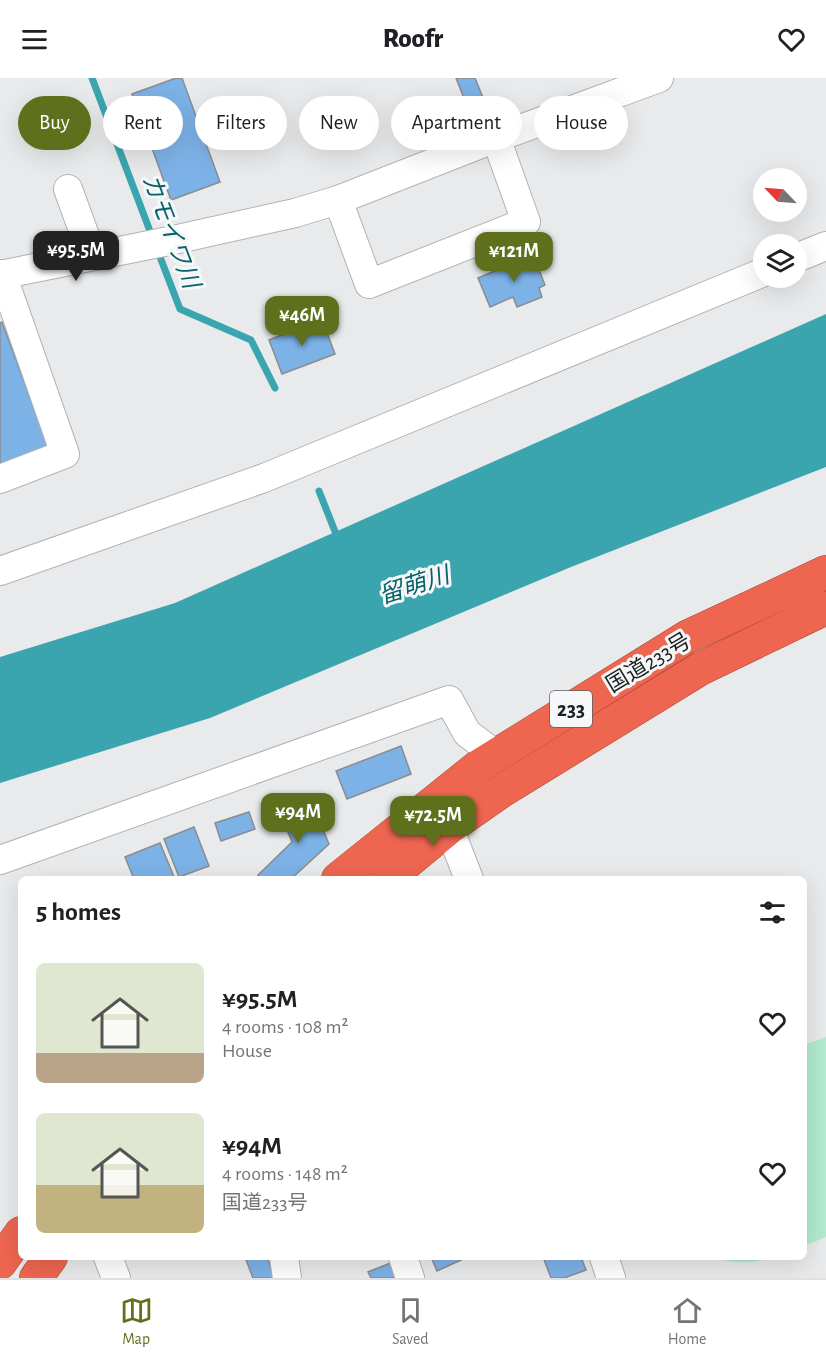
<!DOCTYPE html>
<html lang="en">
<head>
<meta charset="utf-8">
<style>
  body { margin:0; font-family:"Alegreya Sans","Noto Sans JP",sans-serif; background:#f2f2f2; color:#202124; height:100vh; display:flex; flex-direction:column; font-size:22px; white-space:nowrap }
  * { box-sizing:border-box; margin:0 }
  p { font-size:20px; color:#757577 }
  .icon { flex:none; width:33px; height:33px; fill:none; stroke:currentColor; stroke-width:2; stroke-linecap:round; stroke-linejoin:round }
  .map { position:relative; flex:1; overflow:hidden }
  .panel { position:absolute; left:18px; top:798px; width:789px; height:384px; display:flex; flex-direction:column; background:#fff; border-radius:9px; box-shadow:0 6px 24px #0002 }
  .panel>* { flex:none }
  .hud { position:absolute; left:18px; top:18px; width:790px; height:54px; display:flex; gap:12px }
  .needle { width:39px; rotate:295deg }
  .tools { position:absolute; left:753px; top:90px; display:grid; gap:12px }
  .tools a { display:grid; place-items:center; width:54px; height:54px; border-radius:50%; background:#fff; box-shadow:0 6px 24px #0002; font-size:30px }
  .price { position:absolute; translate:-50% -51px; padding:0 14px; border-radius:12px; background:#5f701d; color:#fff; font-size:20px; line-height:39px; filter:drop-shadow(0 2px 3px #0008) }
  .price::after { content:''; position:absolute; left:50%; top:36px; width:18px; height:14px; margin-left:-9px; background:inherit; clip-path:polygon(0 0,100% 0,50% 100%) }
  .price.on { background:#222; color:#fff }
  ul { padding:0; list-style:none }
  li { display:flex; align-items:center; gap:18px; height:150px; padding:0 18px }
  li span { display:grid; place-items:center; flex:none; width:168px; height:120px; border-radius:9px; color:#555 }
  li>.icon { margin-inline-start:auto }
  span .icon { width:72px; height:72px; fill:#fffc; stroke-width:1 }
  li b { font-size:26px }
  h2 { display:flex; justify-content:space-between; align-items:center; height:72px; padding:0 18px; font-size:26px }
  .pill { padding:0 21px; border-radius:27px; background:#fff; box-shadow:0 6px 24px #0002; font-size:21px; line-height:54px }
  .pill.on { background:#5f701d; color:#fff }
  header { display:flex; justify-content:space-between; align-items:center; height:78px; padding:0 18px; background:#fff; font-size:27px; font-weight:800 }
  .tabs { display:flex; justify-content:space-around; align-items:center; height:84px; border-top:2px solid #e0e0e0; background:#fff; font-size:16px; color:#757577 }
  .tabs a { display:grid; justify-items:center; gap:3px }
  .tabs .on { color:#5f701d }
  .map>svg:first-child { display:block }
  .green { fill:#b2eacf }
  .water { fill:#3ba5af }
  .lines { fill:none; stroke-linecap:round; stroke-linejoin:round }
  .stream { stroke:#3ba5af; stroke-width:7 }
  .building { fill:#7db2e7; stroke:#8a8c8e; stroke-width:1.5 }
  .minor-casing { stroke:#b1b3b5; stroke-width:30 }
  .highway-casing { stroke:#a54d3f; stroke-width:34 }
  .minor { stroke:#fff; stroke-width:28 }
  .highway { stroke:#ee6650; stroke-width:33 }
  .labels { text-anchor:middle; stroke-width:6; stroke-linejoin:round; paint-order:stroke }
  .shield { fill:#f5f7f9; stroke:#5e6061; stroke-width:1.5 }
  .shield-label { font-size:21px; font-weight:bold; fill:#1e1f20 }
  .street-label { font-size:22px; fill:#1e1f20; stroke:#f5f7f9 }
  .water-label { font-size:24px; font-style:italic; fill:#076269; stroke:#f5f7f9 }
</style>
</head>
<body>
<header><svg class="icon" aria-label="menu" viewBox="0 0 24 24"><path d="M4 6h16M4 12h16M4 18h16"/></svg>Roofr<svg class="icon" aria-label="heart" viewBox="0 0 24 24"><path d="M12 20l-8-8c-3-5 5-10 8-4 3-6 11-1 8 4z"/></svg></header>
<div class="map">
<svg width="826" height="1200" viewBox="0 0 826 1200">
  <rect width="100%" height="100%" fill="#e8eaec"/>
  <!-- green -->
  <path class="green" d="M826 959V1159L804 1168V967Z
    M712 1179H773C753 1186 733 1186 712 1179Z"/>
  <!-- water -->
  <path class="water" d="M826 236V389L571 489 210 640 0 705V579L175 525Z"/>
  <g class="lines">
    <!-- stream -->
    <path class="stream" d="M92 0 153 161
      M157 171 180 231 251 262 275 310
      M319 413 338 461"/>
  </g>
  <!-- building -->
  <path class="building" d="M176 0H182L220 104 171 122 132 16Z
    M456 0H475L488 32 471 38Z
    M533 177 545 207 539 210 542 219 517 229 513 219 490 229 478 200Z
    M322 241 335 276 282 296 269 262Z
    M2 244 48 368 0 387V245Z
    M401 668 411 696 347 721 336 693Z
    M312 725 329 766 291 801H262L258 797 292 764 281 737Z
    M249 734 255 751 221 763 215 745Z
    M194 749 209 788 179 799 164 761Z
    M160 765 175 801H134L125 779Z
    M245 1179H267L275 1200H253Z
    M431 1179H460L461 1182 437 1193Z
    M543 1179H581L586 1192 564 1200H551Z
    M393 1184 400 1200H371L368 1194Z"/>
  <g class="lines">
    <!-- minor casing -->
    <g class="minor-casing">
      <path id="minor" d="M68 111 92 177
        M338 122 369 206 526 144 496 60
        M796 180 826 168
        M0 197 169 163 295 135 338 122 496 60 659 0
        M0 401 65 376 2 196
        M0 493 264 400 764 194
        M441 729 469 801
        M0 782 449 622 467 655 496 677
        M108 1179 116 1200
        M284 1179 287 1200
        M403 1179 410 1200
        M604 1179 611 1200"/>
    </g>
    <!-- highway casing -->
    <g class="highway-casing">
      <path id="highway" d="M338 801 479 688 687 559 826 494
        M387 801 450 749 500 714 700 591 826 530
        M0 1185 21 1155
        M36 1200 51 1179"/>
    </g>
    <!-- minor -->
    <use href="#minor" class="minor"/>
    <!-- highway -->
    <use href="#highway" class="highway"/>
  </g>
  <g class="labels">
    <!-- shield labels -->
    <rect class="shield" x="550" y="613" width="42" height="36" rx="4.5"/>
    <g class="shield-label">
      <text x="571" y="638">233</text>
    </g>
    <!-- street labels -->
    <g class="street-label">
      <text transform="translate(648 584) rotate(-31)" y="8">国道233号</text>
    </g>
    <!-- water labels -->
    <g class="water-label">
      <text transform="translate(171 153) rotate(69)" y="8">カモイワ川</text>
      <text transform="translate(414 507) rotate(-18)" y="8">留萌川</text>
    </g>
  </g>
</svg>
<div class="tools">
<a><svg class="needle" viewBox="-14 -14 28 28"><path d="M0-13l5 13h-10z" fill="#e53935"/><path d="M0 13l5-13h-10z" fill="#757577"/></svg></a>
<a><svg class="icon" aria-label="layers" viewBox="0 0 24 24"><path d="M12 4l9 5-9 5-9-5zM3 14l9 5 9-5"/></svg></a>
</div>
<b class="price on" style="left:76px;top:204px">¥95.5M</b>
<b class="price" style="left:514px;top:205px">¥121M</b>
<b class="price" style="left:302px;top:269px">¥46M</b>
<b class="price" style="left:298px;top:766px">¥94M</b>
<b class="price" style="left:433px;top:769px">¥72.5M</b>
<div class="hud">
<a class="pill on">Buy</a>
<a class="pill">Rent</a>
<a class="pill">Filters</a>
<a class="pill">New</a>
<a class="pill">Apartment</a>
<a class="pill">House</a>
</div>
<section class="panel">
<h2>5 homes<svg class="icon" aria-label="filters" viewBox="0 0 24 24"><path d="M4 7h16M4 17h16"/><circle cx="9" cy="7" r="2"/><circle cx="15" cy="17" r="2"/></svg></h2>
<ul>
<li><span style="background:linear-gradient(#dfe7d0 75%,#b9a48a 0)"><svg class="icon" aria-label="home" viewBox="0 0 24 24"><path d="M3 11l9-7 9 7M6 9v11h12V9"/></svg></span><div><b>¥95.5M</b><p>4 rooms · 108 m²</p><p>House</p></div><svg class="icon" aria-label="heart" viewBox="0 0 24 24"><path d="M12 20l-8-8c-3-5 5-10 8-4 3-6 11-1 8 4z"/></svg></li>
<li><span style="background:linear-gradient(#dfe7d0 60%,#c2b280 0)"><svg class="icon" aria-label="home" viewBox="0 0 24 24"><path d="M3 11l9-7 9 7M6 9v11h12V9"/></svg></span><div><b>¥94M</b><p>4 rooms · 148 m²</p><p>国道233号</p></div><svg class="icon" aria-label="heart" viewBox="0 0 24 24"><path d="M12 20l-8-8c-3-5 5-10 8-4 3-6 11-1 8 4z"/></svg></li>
</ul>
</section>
</div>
<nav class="tabs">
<a class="on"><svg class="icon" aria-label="map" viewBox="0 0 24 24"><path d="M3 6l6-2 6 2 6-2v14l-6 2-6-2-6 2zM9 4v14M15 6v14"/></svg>Map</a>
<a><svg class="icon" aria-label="saved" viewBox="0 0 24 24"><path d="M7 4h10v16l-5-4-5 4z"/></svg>Saved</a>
<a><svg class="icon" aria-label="home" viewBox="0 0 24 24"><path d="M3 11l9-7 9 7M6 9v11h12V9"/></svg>Home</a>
</nav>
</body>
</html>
